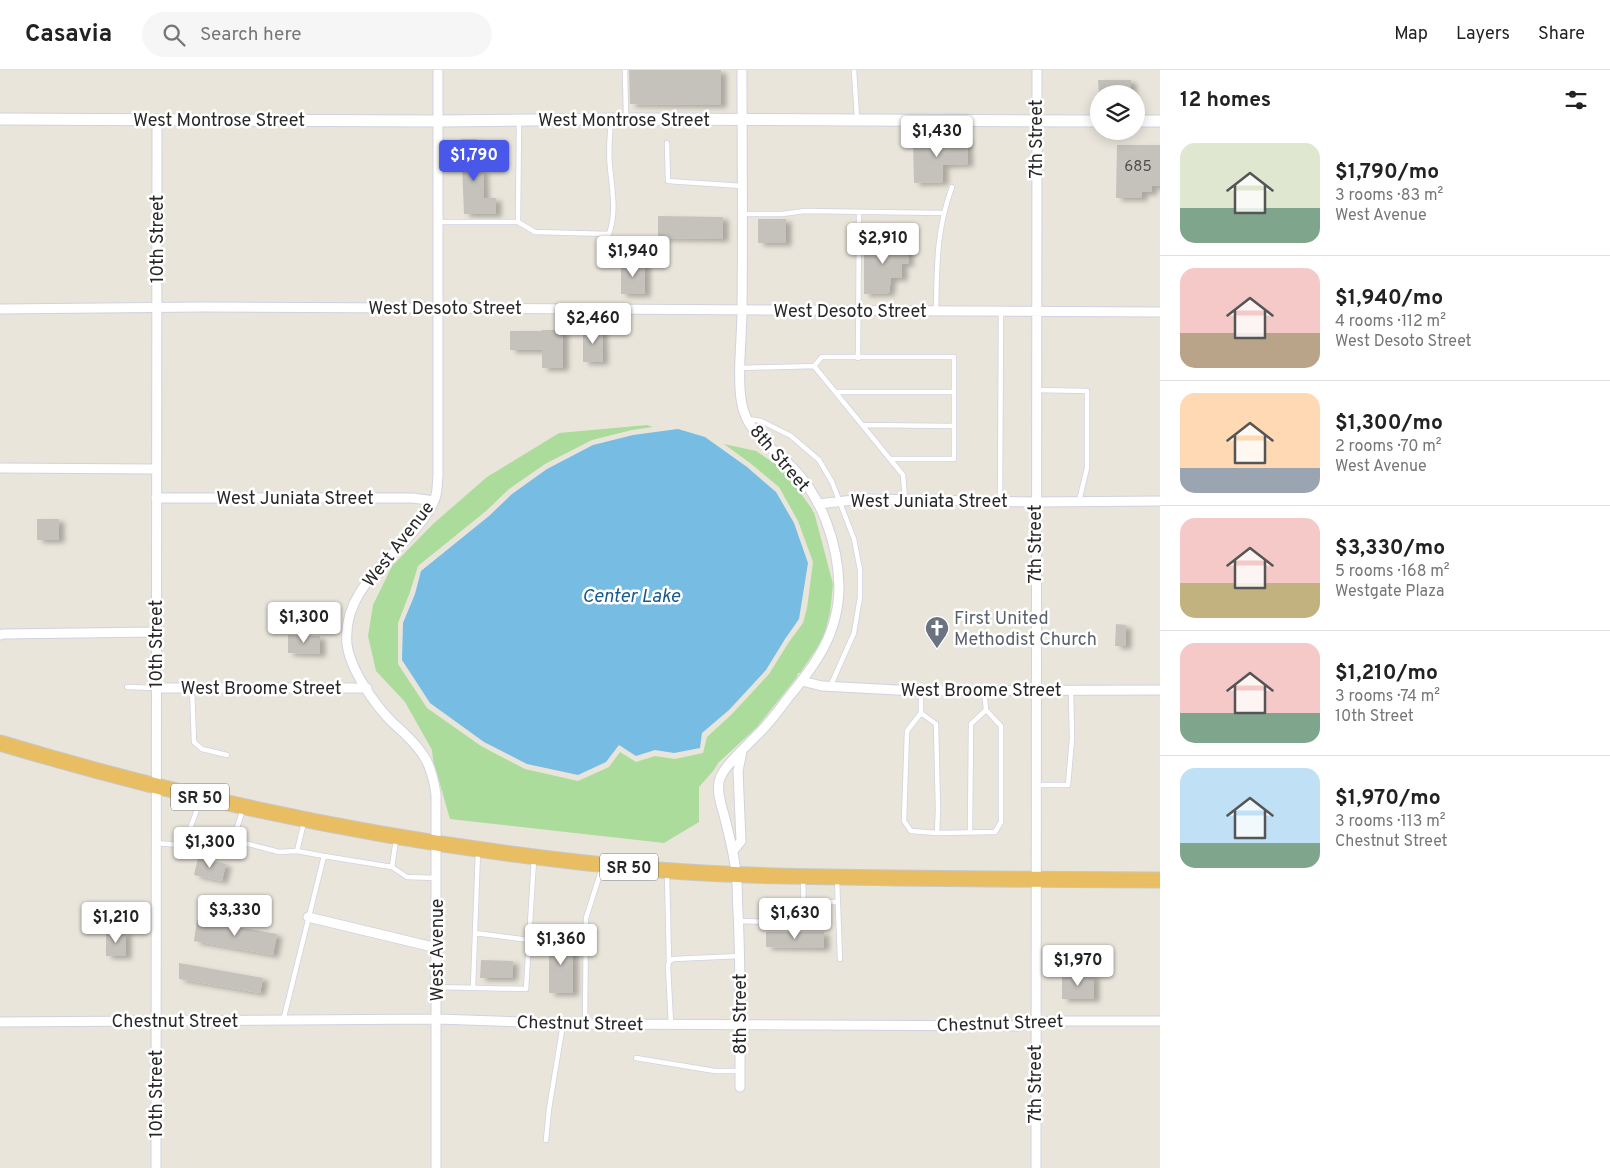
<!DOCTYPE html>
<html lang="en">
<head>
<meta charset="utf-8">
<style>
  body { margin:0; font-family:Overpass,sans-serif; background:#f6f6f6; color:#222; height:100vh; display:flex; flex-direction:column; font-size:19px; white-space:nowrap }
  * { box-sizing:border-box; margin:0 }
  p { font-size:16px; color:#767676 }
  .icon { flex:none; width:28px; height:28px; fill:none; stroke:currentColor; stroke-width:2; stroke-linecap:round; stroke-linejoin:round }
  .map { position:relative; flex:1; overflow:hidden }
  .sheet { display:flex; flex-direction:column; background:#fff; width:450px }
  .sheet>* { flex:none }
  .controls { position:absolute; left:1090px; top:15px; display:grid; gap:10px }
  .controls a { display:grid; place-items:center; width:55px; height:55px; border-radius:50%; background:#fff; box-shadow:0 2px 12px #0003; font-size:25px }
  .price { position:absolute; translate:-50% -42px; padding:0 11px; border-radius:5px; background:#fff; color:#222; font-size:16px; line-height:32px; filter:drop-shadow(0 1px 2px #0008) }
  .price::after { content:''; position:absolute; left:50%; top:30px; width:15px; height:11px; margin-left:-8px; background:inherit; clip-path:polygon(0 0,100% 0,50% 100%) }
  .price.on { background:#4958e9; color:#fff }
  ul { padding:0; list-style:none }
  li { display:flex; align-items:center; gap:15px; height:125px; padding:0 20px }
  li+li { border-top:1px solid #e0e0e0 }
  li span { display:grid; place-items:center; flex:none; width:140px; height:100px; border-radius:15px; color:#555 }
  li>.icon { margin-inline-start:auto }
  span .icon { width:60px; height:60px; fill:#fffc; stroke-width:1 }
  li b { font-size:21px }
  h2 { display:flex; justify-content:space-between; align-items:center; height:60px; padding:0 20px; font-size:21px }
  header { display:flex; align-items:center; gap:30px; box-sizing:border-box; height:70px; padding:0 25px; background:#fff; border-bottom:1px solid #e0e0e0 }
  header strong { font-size:24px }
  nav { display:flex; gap:28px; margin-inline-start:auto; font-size:18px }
  .search { width:350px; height:45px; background:#f6f6f6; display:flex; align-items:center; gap:12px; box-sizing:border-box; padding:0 18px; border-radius:28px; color:#767676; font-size:19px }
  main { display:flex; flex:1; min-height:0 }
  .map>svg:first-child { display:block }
  .green { fill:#acdc9c }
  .water { fill:#77bce3 }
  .building { fill:#c5c1bb; filter:url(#shadow) }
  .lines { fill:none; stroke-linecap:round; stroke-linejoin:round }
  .service-casing { stroke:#d1d2e0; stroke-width:6 }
  .minor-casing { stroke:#d1d2e0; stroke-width:11 }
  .tertiary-casing { stroke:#d1d2e0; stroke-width:13 }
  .trunk-casing { stroke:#c7c7c7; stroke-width:17 }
  .service { stroke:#fff; stroke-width:4.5 }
  .minor { stroke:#fff; stroke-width:9 }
  .tertiary { stroke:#fff; stroke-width:11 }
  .trunk { stroke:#e9be63; stroke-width:15 }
  .labels { text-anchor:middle; stroke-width:5; stroke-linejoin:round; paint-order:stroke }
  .number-label { font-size:15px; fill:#4f4e4d }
  .shield { fill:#fff; stroke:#686868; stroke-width:1 }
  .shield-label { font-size:16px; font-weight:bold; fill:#282828 }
  .street-label { font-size:18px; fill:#282828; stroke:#fff }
  .worship-label { font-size:18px; fill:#5b616d; stroke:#fff; text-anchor:start }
  .water-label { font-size:19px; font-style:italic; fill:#195a8c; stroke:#fff }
</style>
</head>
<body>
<header>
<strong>Casavia</strong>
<div class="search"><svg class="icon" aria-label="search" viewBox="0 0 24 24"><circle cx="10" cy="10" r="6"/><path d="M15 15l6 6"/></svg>Search here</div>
<nav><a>Map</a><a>Layers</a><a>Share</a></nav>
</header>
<main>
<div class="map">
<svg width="1160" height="1098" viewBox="0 0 1160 1098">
  <defs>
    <filter id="shadow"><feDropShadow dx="5.5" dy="3" stdDeviation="2.5" flood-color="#0004"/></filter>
  </defs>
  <rect width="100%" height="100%" fill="#e9e5db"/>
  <!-- green -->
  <path class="green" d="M647 355 653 357 632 360 592 370 545 394 509 419 486 441 418 496 410 522 398 553V594L427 638 481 676 525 699 578 711 609 697 620 682 636 692 655 686 675 689 703 683 707 667 732 644 769 604 789 572 803 553 807 538 813 492 798 451 779 417 750 393 724 374 756 381 783 399 812 439 813 442H814L833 514 832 525 830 543 824 565 817 578 800 603H798L797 607 757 657 718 693 714 700 699 717V752L664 773 450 749 433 690 432 680 405 632 376 601 368 566 373 535 392 496 433 454 487 407 559 363Z"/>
  <!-- water -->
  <path class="water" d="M678 359 705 367 747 397 776 422 794 453 808 493 799 549 785 569 766 600 729 640 702 663 700 678 674 683 655 680 636 686 619 675 606 692 578 705 527 694 484 672 430 633 402 590 403 553 415 524 421 501 489 446 512 424 547 399 593 375 633 365Z"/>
  <!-- building -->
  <path class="building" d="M629 0H721V35L630 34Z
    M1098 10H1131V24H1099Z
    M967 68 968 94 943 95V112L914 113 913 70Z
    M461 69H477V100H483L484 128H496V144H464Z
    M1117 75H1160V116H1152V122H1142V128H1116Z
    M658 146 723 147V169L658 168Z
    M758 149H786V173H758Z
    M864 172H906L909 193 902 194V208H891L889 223 864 224Z
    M621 192H645V224H621Z
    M602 258 603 292H583V259Z
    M542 260H563V298H542V280H510V261H542Z
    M37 449H59V470H37Z
    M1116 554 1126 555V576H1115Z
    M288 565 320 566V584L288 583Z
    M198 788 226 794 222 811 194 805Z
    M197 850 277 864 273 885 194 871Z
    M106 862H126V886H106Z
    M766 862H824V878L766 877Z
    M549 868H573V923H549Z
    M481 890 513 891 512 908H480Z
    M179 893 263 908 260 923 179 909Z
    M1062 905H1094V929H1062Z"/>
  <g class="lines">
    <!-- service casing -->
    <g class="service-casing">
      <path id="service" d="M625 0 626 47
        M854 0 857 48
        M667 73 668 111 742 116
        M742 144H782L805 141 943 143
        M438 152H518L519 51
        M518 152 535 162 609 164C617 141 612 121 610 97 608 82 610 65 611 50
        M936 241C937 196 936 161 952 117
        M858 288 859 142
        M814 296 822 287H954V389H892
        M741 298 814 296 903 405 905 430
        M1037 320 1087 321V398L1079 431
        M836 322H954
        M748 349 761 351 791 366 819 390 832 412 854 469 860 500V527L854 563 830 617
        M863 355 954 356
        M1000 431 1001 241
        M127 617 156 618
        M192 618 194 672 202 679 227 685
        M921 621V643L907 661 904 751 911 761 937 763 995 762 1001 752V656L986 640 984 620
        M921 643 936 654 938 739 937 763
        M1037 715H1068L1072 669 1071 621
        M243 739 233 770 279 782 297 781
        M304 752 297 781 324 786
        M970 762 971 654 986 640
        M156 773 180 775 185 772 201 729
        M392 797 396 769
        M667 803 669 892
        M837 809 840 889
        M803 832H837
        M739 851C758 851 798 857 803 830 804 824 803 817 803 810
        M475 863 529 870
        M437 917 526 919 534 789
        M473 918 478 781
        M283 951 324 786 392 797 407 807 436 808
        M585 954 586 848 602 798
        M671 955 668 896 669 892 673 889 740 886
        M636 988 715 1001H740
        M546 1070 549 1039 563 954"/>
    </g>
    <!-- minor casing -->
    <g class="minor-casing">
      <path id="minor" d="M0 239 202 237 1160 242
        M0 398 156 399
        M156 428H413L434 431
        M818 434 863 429 1036 432 1160 431
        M0 565 3 564 156 562
        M802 611 822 616 916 621 1160 620
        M156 618H367
        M733 781 741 771 738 701 742 681
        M308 847 437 878
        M0 952 437 949 585 954 1017 956 1051 951H1160
        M740 1017C740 959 741 900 738 842 737 829 738 816 736 803 734 783 729 764 724 745 721 734 717 723 719 712 721 698 746 677 756 666 768 655 778 641 788 628 816 594 839 563 839 516 838 474 822 427 792 397 774 380 750 364 743 339 736 314 742 268 742 241 743 161 742 80 742 0
        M156 1098 157 49
        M436 1098V724C434 711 431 696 423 685 415 672 403 662 392 652 374 634 350 599 347 574 341 510 411 481 434 431 438 423 437 414 438 405V0
        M1036 1098 1037 0"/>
    </g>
    <!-- tertiary casing -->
    <g class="tertiary-casing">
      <path id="tertiary" d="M0 49 438 51 626 49 1099 51
        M1136 51H1160"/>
    </g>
    <!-- trunk casing -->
    <g class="trunk-casing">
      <path id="trunk" d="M0 673C216 738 434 781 659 800 737 806 816 807 895 808 983 809 1072 810 1160 810"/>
    </g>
    <!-- service -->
    <use href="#service" class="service"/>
    <!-- minor -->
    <use href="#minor" class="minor"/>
    <!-- tertiary -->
    <use href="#tertiary" class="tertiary"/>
    <!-- trunk -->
    <use href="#trunk" class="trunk"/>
  </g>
  <!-- icons -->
  <defs>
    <g id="church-pin" transform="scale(1.25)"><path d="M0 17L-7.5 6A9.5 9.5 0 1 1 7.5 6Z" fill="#6b7280" stroke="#fff"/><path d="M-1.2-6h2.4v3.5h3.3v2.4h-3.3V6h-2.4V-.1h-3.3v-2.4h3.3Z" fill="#fff"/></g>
  </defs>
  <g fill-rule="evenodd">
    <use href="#church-pin" x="937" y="558"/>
  </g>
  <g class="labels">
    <!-- number labels -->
    <g class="number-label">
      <text x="1138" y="101">685</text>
    </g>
    <!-- shield labels -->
    <g class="shield">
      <rect x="171" y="713.5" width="58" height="27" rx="4"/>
      <rect x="600" y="783.5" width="58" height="27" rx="4"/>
    </g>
    <g class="shield-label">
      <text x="200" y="733">SR 50</text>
      <text x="629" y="803">SR 50</text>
    </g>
    <!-- street labels -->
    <g class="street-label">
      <text x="219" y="56">West Montrose Street</text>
      <text x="624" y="56">West Montrose Street</text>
      <text transform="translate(1036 69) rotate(-90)" y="6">7th Street</text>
      <text transform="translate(157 169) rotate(-90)" y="6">10th Street</text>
      <text x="445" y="244">West Desoto Street</text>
      <text x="850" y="247">West Desoto Street</text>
      <text transform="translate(780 388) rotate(49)" y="6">8th Street</text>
      <text x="295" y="434">West Juniata Street</text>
      <text x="929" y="437">West Juniata Street</text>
      <text transform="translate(398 474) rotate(-52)" y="6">West Avenue</text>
      <text transform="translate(1035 474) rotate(-90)" y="6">7th Street</text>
      <text transform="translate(156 574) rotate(-90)" y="6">10th Street</text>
      <text x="261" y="624">West Broome Street</text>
      <text x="981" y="626">West Broome Street</text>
      <text transform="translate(437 880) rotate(-90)" y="6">West Avenue</text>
      <text transform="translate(740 944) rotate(-90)" y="6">8th Street</text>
      <text x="175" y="957">Chestnut Street</text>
      <text transform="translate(580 953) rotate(1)" y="6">Chestnut Street</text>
      <text transform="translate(1000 953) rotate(-2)" y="6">Chestnut Street</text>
      <text transform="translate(1035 1014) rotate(-90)" y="6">7th Street</text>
      <text transform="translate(156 1024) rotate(-90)" y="6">10th Street</text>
    </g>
    <!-- worship labels -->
    <g class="worship-label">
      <text x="954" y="554">First United<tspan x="954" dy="21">Methodist Church</tspan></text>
    </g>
    <!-- water labels -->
    <g class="water-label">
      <text x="631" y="532">Center Lake</text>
    </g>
  </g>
</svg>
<div class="controls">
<a><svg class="icon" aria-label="layers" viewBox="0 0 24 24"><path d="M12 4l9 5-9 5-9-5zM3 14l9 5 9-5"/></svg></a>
</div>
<b class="price" style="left:937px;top:88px">$1,430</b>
<b class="price on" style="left:474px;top:112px">$1,790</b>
<b class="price" style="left:883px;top:195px">$2,910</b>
<b class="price" style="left:633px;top:208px">$1,940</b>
<b class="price" style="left:593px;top:275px">$2,460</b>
<b class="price" style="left:304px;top:574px">$1,300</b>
<b class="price" style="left:210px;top:799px">$1,300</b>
<b class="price" style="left:235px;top:867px">$3,330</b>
<b class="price" style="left:795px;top:870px">$1,630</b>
<b class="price" style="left:116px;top:874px">$1,210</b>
<b class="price" style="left:561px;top:896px">$1,360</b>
<b class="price" style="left:1078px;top:917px">$1,970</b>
</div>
<section class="sheet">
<h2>12 homes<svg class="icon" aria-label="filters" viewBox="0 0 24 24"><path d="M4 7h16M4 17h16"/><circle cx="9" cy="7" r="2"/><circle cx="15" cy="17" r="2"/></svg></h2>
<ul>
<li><span style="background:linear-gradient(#dfe7d0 65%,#7fa58c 0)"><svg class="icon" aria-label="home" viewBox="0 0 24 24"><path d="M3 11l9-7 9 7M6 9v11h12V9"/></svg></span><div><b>$1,790/mo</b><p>3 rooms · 83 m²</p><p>West Avenue</p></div></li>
<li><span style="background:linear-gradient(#f6c9c9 65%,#b9a48a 0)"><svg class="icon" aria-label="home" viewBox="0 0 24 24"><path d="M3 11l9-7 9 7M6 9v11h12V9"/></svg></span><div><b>$1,940/mo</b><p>4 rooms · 112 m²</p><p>West Desoto Street</p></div></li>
<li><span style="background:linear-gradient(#ffd9b3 75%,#9aa5b1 0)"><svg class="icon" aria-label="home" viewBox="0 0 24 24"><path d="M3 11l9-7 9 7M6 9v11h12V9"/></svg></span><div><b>$1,300/mo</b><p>2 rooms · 70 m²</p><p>West Avenue</p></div></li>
<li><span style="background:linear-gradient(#f6c9c9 65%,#c2b280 0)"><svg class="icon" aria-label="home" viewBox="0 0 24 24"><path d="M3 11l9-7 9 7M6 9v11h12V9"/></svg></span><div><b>$3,330/mo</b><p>5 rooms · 168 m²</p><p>Westgate Plaza</p></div></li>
<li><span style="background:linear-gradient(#f6c9c9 70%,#7fa58c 0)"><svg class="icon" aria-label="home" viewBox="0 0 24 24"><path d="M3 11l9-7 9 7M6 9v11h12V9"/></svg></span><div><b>$1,210/mo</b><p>3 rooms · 74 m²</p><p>10th Street</p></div></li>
<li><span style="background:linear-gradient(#bfe0f5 75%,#7fa58c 0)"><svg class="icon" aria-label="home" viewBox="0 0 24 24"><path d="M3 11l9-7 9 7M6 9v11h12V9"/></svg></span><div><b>$1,970/mo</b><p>3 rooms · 113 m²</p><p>Chestnut Street</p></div></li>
</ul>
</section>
</main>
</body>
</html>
